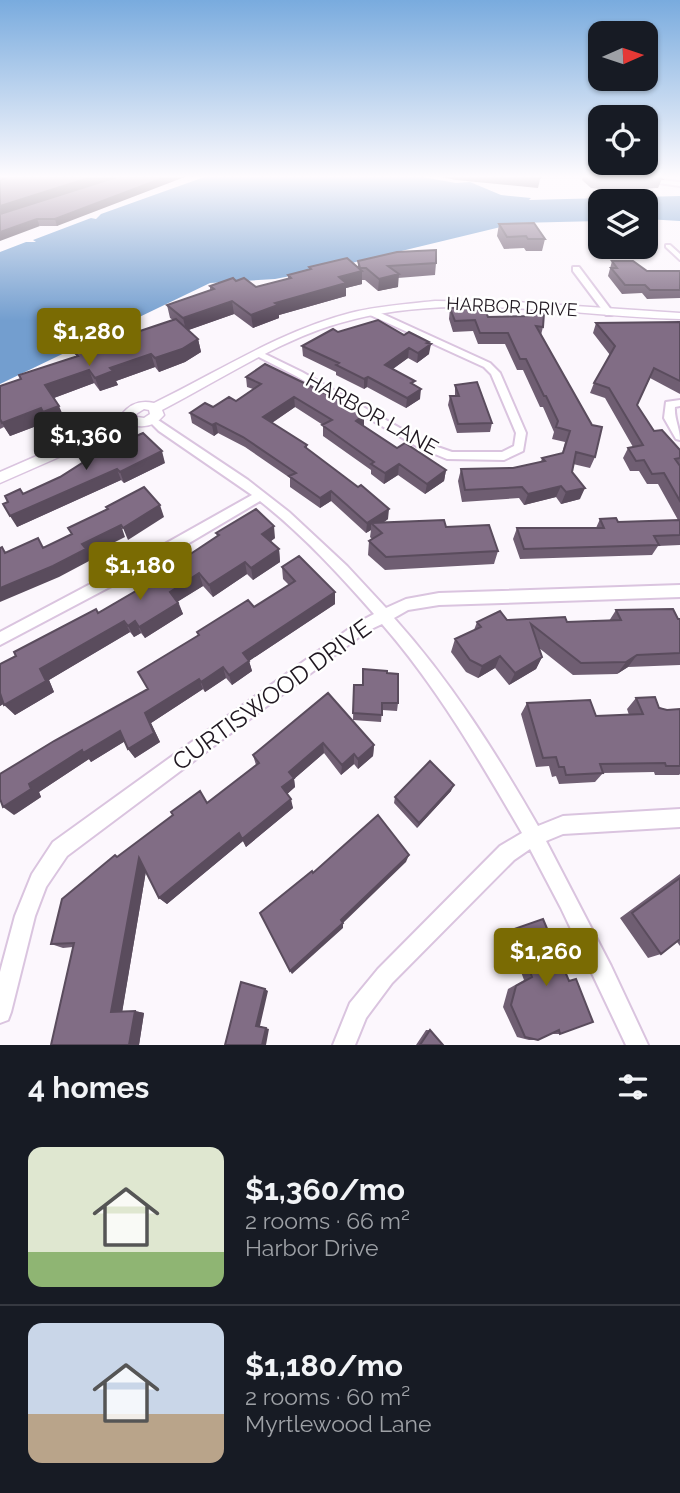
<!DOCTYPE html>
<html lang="en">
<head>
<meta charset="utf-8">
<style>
  body { margin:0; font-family:Raleway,sans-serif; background:#242831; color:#f1f3f6; height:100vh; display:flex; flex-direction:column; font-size:26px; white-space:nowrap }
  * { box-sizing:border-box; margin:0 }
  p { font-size:23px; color:#9ea1a6 }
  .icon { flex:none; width:38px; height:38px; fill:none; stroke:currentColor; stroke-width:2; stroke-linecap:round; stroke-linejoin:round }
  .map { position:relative; height:1045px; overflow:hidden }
  .drawer { display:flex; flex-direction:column; background:#171b24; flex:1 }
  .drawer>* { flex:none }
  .needle { width:46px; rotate:87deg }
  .tools { position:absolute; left:588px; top:21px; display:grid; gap:14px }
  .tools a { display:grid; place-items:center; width:70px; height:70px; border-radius:14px; background:#171b24; box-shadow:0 2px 5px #0004; font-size:35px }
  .price { position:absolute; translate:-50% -60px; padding:0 16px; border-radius:7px; background:#7a6b03; color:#fff; font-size:23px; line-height:46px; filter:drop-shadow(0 2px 4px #0008) }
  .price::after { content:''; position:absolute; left:50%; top:42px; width:21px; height:16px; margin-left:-10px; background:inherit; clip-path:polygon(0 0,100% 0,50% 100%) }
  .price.current { background:#222; color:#fff }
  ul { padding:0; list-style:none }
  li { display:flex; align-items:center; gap:21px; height:175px; padding:0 28px }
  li+li { border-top:2px solid #363941 }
  li span { display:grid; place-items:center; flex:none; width:196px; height:140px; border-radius:14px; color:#555 }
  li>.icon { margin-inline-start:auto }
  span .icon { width:84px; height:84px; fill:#fffc; stroke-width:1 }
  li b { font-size:30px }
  h2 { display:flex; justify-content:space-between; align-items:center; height:84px; padding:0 28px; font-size:30px }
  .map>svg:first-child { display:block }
  .water { fill:#739ecf }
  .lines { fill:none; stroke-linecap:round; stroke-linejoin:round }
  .minor-casing { stroke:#dac4df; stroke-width:4 }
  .tertiary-casing { stroke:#dac4df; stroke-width:3 }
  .minor { fill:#fff; fill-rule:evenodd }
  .tertiary { fill:#fff; fill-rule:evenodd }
  .wall { fill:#6f5e72 }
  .shaded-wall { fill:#5a4c5d }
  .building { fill:#816d85; stroke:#5a4c5d; stroke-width:2 }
  .labels { text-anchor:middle; stroke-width:5; stroke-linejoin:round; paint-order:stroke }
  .far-street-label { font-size:18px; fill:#1f1720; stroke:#fff }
  .street-label { font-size:21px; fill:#1f1720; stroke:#fff }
  .near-street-label { font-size:24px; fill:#1f1720; stroke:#fff }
</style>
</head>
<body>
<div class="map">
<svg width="680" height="1045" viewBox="0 0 680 1045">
  <rect width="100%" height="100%" fill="#fcf7fd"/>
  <!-- water -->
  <path class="water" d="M210 175H412L456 183 470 182 501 195 531 198 529 200 680 196V221L646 219V201H600V221L517 223 327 269 275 279 210 283 0 384V252L26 242H36L33 240 91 218 96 219 101 214Z"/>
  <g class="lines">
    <!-- minor casing -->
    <g class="minor-casing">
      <path id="minor" d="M528 175H607L604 177H530Z
        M612 175 680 182V186L614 177Z
        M666 245H670L680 254V260L666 247Z
        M573 267H579L612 311V315H606L573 271Z
        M368 310H374L490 363 500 373 526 433 523 451 504 460 447 459 418 447 296 376 255 355 260 352 263 353 302 372 426 443 452 452H502L514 446 516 433 491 374 484 367 368 314Z
        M680 400V406L675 407C674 419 680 428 680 440L676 439 664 418 666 402Z
        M152 416 248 480 289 512 347 566 386 608 406 599 439 593 680 585V597L439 605 408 610 394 618C450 680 496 753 538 826L563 816 680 809V827L563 834 546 841 611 966 648 1045H626L561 908 530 849 514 860 392 983 366 1018 355 1045H333L350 1003 378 969 500 846 522 833C480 761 437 687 382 624L367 631 67 856 46 887 35 916 11 1012 8 1020 0 1023V972L15 916 32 874 53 842 357 623 374 614C339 574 302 534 260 501L157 562 0 645V632L147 554 252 495 159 431 147 419Z"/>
    </g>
    <!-- tertiary casing -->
    <g class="tertiary-casing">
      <path id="tertiary" d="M435 301 516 302 680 313V319C572 316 462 293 355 319 286 335 224 378 162 410L164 415C155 426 144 428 132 425L0 483V472L124 418 122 414C131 403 141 400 154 403 218 372 280 331 350 313 378 306 407 304 435 301ZM144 409 149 410 150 414 144 418 137 417 136 414Z"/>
    </g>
    <!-- minor -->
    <use href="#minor" class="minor"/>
    <!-- tertiary -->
    <use href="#tertiary" class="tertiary"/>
  </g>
  <!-- wall -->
  <path class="wall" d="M0 175H122L57 226H40L7 177Z
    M431 175H541L538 188 456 180Z
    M584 175H652L662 179 658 188 612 190 591 188 582 180Z
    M597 221H600V238L594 231Z
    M499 224 545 239 542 251H526L524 248 504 249 497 236Z
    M358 261 436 263 435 275 398 278V287L378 291 365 280H362V284L346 288V296L279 315V318L253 328 234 314 188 330 198 339 201 352 185 362 159 372 155 367 116 381 118 385 100 391 94 383 54 398 65 420 50 426 47 422 10 436 4 427 0 429V386L21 379 19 375 77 357 75 353 96 352 133 339 131 334 173 320 170 318 167 305 210 290V286L236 281 256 287 288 279V275L309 269V267H358Z
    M612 261 647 271H680V298L647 299 642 293 622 294 608 276Z
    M450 308 476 310 488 317 530 316 531 311 543 327 541 335 595 457 590 468 573 464 572 472 580 499 561 504 556 497 524 505 519 498 462 502 458 481 461 469 513 468 541 462 542 458 562 453 565 442 552 439 554 432 543 407H540L523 370H517L505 344H478L473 331 453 332 449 319Z
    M680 322V394L650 378 637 405 654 431 680 450V545L658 546 652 555 520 559 513 539 517 528H596L600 519 618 522 678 520 658 484H647L639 471H630L623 458 628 448 633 447 605 398 590 393 594 383 610 355 593 333 596 323Z
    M404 335 429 342V354L417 363 408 358 393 369 414 385 420 399 406 408 367 387 364 389 336 375V372L303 356 302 346Z
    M246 377 364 426 397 448 446 470 444 481 425 494 398 475 384 484 371 474V470L323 436V425L295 407 272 423 307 445V449L388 519 383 523 446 527 498 551 494 564 385 570 368 555 369 541 372 539 370 537 371 530 366 533 331 501 320 508 290 487V478L245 447 218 433 214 436 192 423 190 413 236 401 253 389 247 387Z
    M455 385 492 423 490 432 457 433 448 405 450 396H455Z
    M165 463 124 483 121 480 17 527 23 494 60 477Z
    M216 533 275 538 270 542 279 549 280 562 253 580 247 574 213 597 203 586 178 601 183 614 145 638 141 633 134 637 130 632 49 680 54 692 15 715 4 703 0 706V664L98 613 169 571 168 569 217 536Z
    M282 567 335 592V604L249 661 252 671 232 685 226 678 205 692 203 689 151 723 160 742 135 758 128 749 125 741 91 762 89 759 39 792 41 797 14 815 147 690 198 635 197 632 254 607 289 585 283 579Z
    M616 610 680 619V665L628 667 617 674 573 675 539 648 542 657 536 669 509 685 495 668 478 678 466 672 451 652 455 639 474 630 477 622 507 620 567 622 609 621Z
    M387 673 398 703 397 711 382 710 381 722 353 720 354 685H363Z
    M328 693 374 745 373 756 358 769 354 764 341 775 324 753 294 779 295 787 287 794 293 808 246 847 243 841 167 904 159 898 146 871 122 1012 135 1011 144 1013 139 1045H51L73 947 63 948 51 944 115 855 117 857 207 803 256 765 253 755Z
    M636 698 667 710 680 709V774L679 775H655L654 772 603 773 595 782 559 784 556 776 552 777 549 766 536 767 521 714 527 703 596 716 629 715 627 709Z
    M451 791 417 828 394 803 395 797Z
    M680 874V946L677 942 661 954 648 958 620 918Z
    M514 929 560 1034H551L538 1040H529L517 1037 503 1007 508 989 524 980 507 934Z
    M426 1030H430L443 1045H416Z"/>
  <!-- shaded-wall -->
  <path class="shaded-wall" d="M0 175H15L0 179Z
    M98 175H122L0 214V206Z
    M171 175H190L57 226 55 219Z
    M37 219 40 226 0 241V232Z
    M362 271V284L346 288V296L279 315V318L253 328 251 315 275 303 339 277Z
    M399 274 398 287 378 291 379 279Z
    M232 301 234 314 186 331 183 318Z
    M198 339 201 352 185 362 159 372 155 358Z
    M429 342V346L431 344 429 354 417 363 418 353Z
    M409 348 408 358 384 375 385 365Z
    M151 354 155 367 116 381 118 385 100 391 95 378 110 368Z
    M89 370 94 383 51 399 45 385Z
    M368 377 367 387 364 389V379Z
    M421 389 420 399 406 408 407 398Z
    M294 397 295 407 264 428 263 417Z
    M59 406 65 420 50 426 43 412Z
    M41 408 47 422 10 436 2 423Z
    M364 415V426L356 421Z
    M216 423 218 433 214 436 212 425Z
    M162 451 165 463 124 483 120 472Z
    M399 464 398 475 384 484 385 473Z
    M117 469 121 480 17 527 10 516Z
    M446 470 444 481 425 494 427 484Z
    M561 486 556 497 524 505 528 494Z
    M585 488 580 499 561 504 566 492Z
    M331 491V501L320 508V498Z
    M160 505 164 517 128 540 123 528Z
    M389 509 388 519 376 527 371 523V530L366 533 367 523Z
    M121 525 125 537 89 555 91 560 59 577 0 602V588L82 544Z
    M274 526 275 538 264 546 262 534Z
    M279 549 280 562 253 580 251 568Z
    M245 562 247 574 213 597 209 585Z
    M199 573 203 586 174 604 170 592Z
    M335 592V604L249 661 252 671 232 685 229 675 243 653Z
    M178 603 183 614 145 638 139 627Z
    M124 621 130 632 49 680 54 692 15 715 4 705 40 669Z
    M135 621 141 633 134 637 128 626Z
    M637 655 628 667 617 674 626 662Z
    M500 656 495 668 478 678 482 666Z
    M542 657 536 669 509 685 515 673Z
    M223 667 226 678 205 692 201 682Z
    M199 679 203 689 151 723 160 742 135 758 128 749 145 713Z
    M0 691 9 701 0 706Z
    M120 731 127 740 91 762 89 759 39 792 41 797 14 815 3 807 29 784 82 750Z
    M323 743 324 753 294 779 295 787 285 796 282 787 289 772Z
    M374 745 373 756 358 769V759Z
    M354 754V764L341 775 342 765Z
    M454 785 451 791 417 828 419 823Z
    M291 799 293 808 246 847 242 839Z
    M239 833 243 841 167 904 159 898Z
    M409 855 406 862 341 925V920Z
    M139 858 147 865 122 1013 111 1012Z
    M343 923V928L292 974 290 971Z
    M265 989 268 991 260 1026 269 1029 266 1045H262L256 1026Z
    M135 1011 144 1013 139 1045H129Z"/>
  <!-- building -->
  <path class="building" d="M13 175H98L0 206V180Z
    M123 175H171L55 219H37L0 232V214Z
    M503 175H541L540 178Z
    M589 175H652L658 176 662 179 615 180 593 179Z
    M534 223 545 239H528L526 236 507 237 499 224Z
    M436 250V263L388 266 399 274 379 279 366 268H360L358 261 397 252Z
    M347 258 362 271 339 277 346 283 275 303 278 305 251 315 232 301 183 318 167 305 214 289 210 286 233 278 236 281 244 278 256 287 291 278 288 275 311 269 309 267Z
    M612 261H633L647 271H680V290H650L645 285H625L611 268H617Z
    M475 307 476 310H485L488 317 531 316V311L544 313 543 327 536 326 592 425 602 427 595 457 576 452 572 472 585 488 566 492 561 486 528 494 522 487 465 490 461 469 513 468 545 461 542 458 563 453 570 431 556 427 558 421 546 396H544L526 359H520L508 333H480L475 320 455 321 450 308Z
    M176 319 198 339 182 349 155 358 151 354 110 368 113 371 95 378 89 370 45 385 59 406 43 412 41 408 2 423 0 419V386L21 379 19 375 78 356 75 353 92 348 96 352 135 338 131 334Z
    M378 320 404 335 409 332 429 342 427 343 431 344 418 353 409 348 385 365 415 381 411 383 421 389 407 398 368 377 364 379 336 365 339 363 302 346 333 329 338 332Z
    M680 322V381L654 368 637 405 654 431 662 430 680 450V458L675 459 680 466V501L664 473 652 474 644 460 636 461 628 448 643 445 609 388 594 383 615 346 596 323Z
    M265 364 337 399 364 415 356 421 397 448 405 443 446 470 427 484 399 464 385 473 371 464 374 462 322 425 332 420 294 397 263 417 307 445 305 447 358 487 361 485 389 509 367 523 331 491 320 498 289 476 296 473 243 437 216 423 212 425 190 413 205 403 213 407 229 397 236 401 261 384 246 377Z
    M477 382 492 423 458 424 450 396H459L455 385Z
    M143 433 162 451 120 472 117 469 10 516 3 504 8 502 5 496 20 489 23 494 60 477 98 453Z
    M144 487 160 505 123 528 121 525 82 544 86 549 53 566 0 588V548L2 547 5 553 38 538 43 548 72 534 68 528 108 509 106 507Z
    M256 509 274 526 262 534 279 549 251 568 245 562 209 585 199 573 170 592 178 603 139 627 135 621 128 626 124 621 40 669 46 681 4 705 0 693V664L16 656 14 652 96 609 98 613 170 571 168 569 219 535 216 533Z
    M616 518 618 522 680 520V535L654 536 659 545 524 549 517 528H604L600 519Z
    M444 520 446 527 489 525 498 551 386 557 369 541 382 533 371 523Z
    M299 556 335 592 243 653 249 661 229 675 223 667 201 682 199 679 145 713 154 733 128 749 120 731 83 753 82 750 29 784 31 789 3 807 0 799V774L54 741 148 689 138 672 199 635 197 632 248 600 254 607 295 581 282 567Z
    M673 609 678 619H680V653L637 655 626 662 581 663 531 624 542 657 515 673 500 656 482 666 470 660 455 639 481 627 477 622 500 611 507 620 565 617 567 622 621 620 616 610Z
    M363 669 387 671V673L398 674V703H382V715L353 713 354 685H363Z
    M328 693 374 745 358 759 354 754 342 765 323 743 289 772 294 778 282 787 291 799 242 839 239 833 159 898 139 858 111 1012 135 1011 129 1045H51L74 943 51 944 62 899 115 855 117 857 173 815 171 812 200 791 207 803 259 763 253 755Z
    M655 697 659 708 667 710 680 709V766H666L665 763 600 764 603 773 566 775 564 767H559L556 757 543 758 527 703 590 700 596 716 643 714 636 698Z
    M430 761 454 785 419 823 395 797Z
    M378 815 409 855 341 920 343 923 290 971 260 913 312 871 313 873Z
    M680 878V939L661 954 632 913Z
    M543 919 569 981 576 979 593 1022 560 1034 559 1030 538 1040 525 1037 511 1005 516 986 532 977 514 929Z
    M241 982 265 989 256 1026 266 1028 262 1045H225Z
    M430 1030 443 1045H420Z"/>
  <!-- sky -->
  <linearGradient id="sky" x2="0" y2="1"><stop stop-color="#79abde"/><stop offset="0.55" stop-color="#fefbfe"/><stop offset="1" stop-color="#fefbfe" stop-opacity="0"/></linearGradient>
  <rect width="680" height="321" fill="url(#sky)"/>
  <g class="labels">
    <!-- far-street labels -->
    <g class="far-street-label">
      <text transform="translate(512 307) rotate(3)" y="6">HARBOR DRIVE</text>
    </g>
    <!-- street labels -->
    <g class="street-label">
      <text transform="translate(372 414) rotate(29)" y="7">HARBOR LANE</text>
    </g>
    <!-- near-street labels -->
    <g class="near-street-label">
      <text transform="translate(272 695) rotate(-36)" y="8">CURTISWOOD DRIVE</text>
    </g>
  </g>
</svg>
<div class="tools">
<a><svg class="needle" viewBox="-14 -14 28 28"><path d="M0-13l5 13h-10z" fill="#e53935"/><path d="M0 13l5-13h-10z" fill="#9ea1a6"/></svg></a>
<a><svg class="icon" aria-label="locate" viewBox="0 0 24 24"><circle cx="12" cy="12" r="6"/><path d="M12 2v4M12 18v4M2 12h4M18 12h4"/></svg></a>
<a><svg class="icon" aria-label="layers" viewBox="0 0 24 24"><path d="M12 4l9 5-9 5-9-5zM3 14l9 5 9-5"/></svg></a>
</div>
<b class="price" style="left:89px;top:368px">$1,280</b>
<b class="price current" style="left:86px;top:472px">$1,360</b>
<b class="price" style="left:140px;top:602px">$1,180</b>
<b class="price" style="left:546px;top:988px">$1,260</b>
</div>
<section class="drawer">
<h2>4 homes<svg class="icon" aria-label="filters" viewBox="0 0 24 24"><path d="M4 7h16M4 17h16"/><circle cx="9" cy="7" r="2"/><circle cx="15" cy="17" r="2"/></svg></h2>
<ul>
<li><span style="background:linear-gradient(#dfe7d0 75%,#8fb573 0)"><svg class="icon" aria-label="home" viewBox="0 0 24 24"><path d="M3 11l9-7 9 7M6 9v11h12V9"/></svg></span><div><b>$1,360/mo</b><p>2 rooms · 66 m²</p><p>Harbor Drive</p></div></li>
<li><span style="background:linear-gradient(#c9d6e8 65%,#b9a48a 0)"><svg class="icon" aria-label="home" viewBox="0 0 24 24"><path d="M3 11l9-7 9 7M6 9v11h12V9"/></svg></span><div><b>$1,180/mo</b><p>2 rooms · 60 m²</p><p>Myrtlewood Lane</p></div></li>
</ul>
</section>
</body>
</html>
